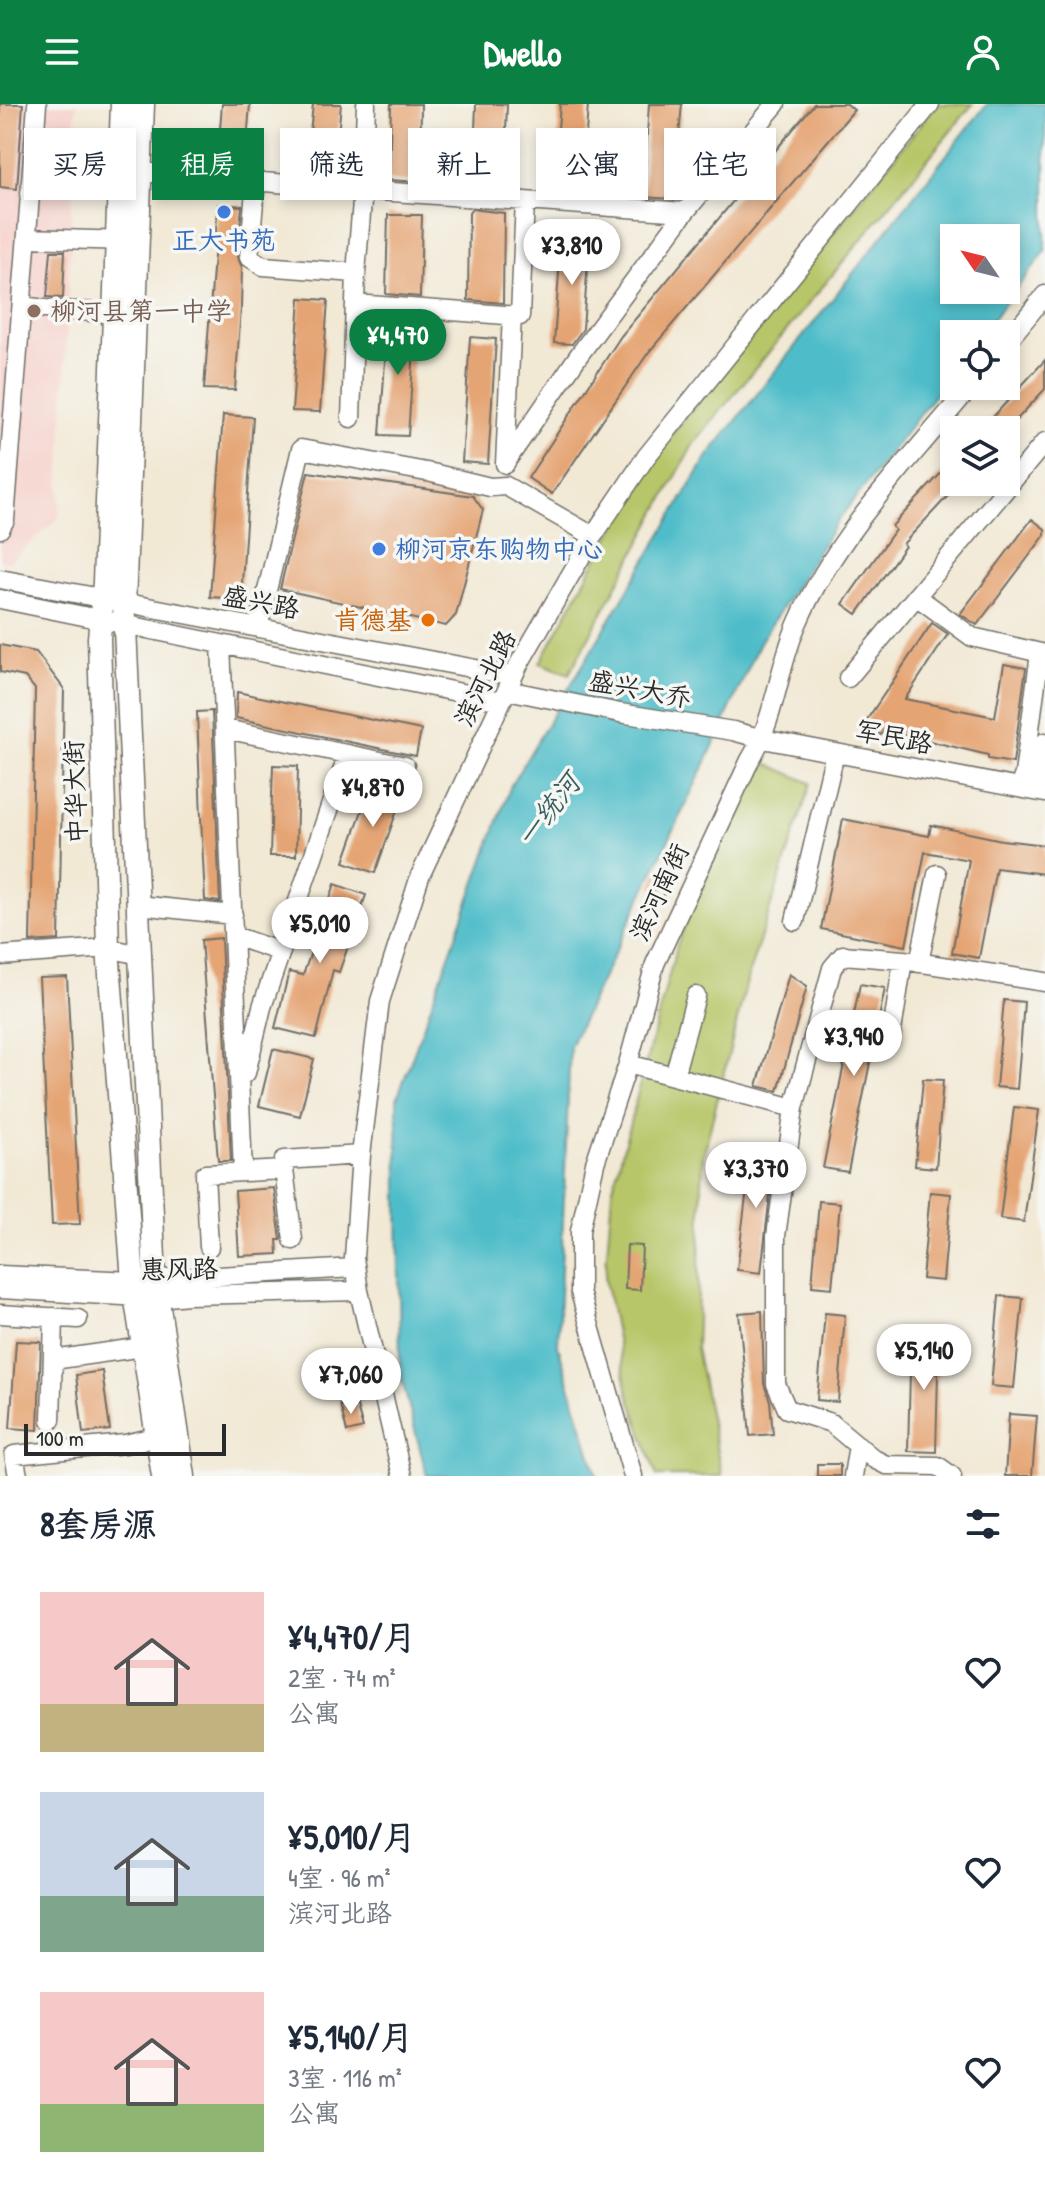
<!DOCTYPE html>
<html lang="zh">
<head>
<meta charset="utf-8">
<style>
  body { margin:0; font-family:"Patrick Hand","LXGW WenKai TC",sans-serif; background:#f6f6f7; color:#1f2937; height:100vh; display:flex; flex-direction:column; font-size:30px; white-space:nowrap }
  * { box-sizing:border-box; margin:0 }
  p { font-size:26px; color:#747a83 }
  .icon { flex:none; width:44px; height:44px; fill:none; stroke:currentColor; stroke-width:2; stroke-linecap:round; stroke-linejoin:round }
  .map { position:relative; height:1372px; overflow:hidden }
  .details { display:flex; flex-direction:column; background:#fff; flex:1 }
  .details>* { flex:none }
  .banner { position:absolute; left:24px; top:24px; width:998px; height:72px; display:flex; gap:16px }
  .needle { width:52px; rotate:305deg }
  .fabs { position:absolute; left:940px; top:120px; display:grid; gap:16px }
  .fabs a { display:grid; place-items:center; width:80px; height:80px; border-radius:0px; background:#fff; box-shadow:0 4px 12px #0003; font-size:40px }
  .scale { position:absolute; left:24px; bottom:20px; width:202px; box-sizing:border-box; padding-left:8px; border:4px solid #2b2b2b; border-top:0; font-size:22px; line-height:28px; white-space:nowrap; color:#2b2b2b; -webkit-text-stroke:6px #f6f6f2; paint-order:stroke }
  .price { position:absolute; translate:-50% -68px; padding:0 18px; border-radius:28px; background:#fff; color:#222; font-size:26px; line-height:52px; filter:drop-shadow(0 2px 4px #0008) }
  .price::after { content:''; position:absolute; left:50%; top:48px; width:24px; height:18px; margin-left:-12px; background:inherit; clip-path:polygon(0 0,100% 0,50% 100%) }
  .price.current { background:#0b8043; color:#fff }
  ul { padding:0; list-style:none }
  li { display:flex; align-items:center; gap:24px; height:200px; padding:0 40px }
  li span { display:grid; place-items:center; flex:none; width:224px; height:160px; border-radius:0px; color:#555 }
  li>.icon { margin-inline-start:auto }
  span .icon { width:96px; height:96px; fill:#fffc; stroke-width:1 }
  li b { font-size:34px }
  h2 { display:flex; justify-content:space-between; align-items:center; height:96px; padding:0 40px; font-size:34px }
  .chip { padding:0 28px; border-radius:0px; background:#fff; box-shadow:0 4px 12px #0003; font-size:28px; line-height:72px }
  .chip.current { background:#0b8043; color:#fff }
  header { display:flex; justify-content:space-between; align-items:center; height:104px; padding:0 40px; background:#0b8043; color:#fff; font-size:36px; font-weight:700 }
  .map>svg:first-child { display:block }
  .built { fill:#f7d0ca }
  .green { fill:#b7c668; stroke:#71784a; stroke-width:2 }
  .water { fill:#50bdc9; stroke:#3e747a; stroke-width:2; fill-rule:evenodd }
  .building { fill:#e5a473 }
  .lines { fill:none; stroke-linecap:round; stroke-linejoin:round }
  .minor-casing { stroke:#716e66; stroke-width:21 }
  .major-casing { stroke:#716e66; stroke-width:25 }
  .minor { stroke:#fff; stroke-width:18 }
  .major { stroke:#fff; stroke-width:22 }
  .shop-dot { fill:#3f7fe0; stroke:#f6f6f2; stroke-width:3 }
  .education-dot { fill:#8d6e63; stroke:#f6f6f2; stroke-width:3 }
  .food-dot { fill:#e8710a; stroke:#f6f6f2; stroke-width:3 }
  .labels { text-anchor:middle; stroke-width:7; stroke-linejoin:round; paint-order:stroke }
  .shop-label { font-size:26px; fill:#366cbe; stroke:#f6f6f2 }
  .education-label { font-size:26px; fill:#785e54; stroke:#f6f6f2; text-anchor:start }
  .street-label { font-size:26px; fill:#2b2b2b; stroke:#f6f6f2 }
  .food-label { font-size:26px; fill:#c56008; stroke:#f6f6f2; text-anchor:end }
  .water-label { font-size:28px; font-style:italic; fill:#385e62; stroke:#f6f6f2 }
</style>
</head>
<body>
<header><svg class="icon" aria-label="menu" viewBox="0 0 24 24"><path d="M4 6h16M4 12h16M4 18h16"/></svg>Dwello<svg class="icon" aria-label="person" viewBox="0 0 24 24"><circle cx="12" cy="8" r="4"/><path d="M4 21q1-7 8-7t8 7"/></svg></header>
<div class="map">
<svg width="1045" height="1372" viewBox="0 0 1045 1372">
  <rect width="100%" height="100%" fill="#f6f6f2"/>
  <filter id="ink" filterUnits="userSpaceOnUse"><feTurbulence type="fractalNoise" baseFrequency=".0125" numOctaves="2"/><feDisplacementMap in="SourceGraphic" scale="16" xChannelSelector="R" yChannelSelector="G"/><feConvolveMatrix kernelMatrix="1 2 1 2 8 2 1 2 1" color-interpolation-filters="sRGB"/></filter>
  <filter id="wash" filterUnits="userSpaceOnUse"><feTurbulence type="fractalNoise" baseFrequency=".006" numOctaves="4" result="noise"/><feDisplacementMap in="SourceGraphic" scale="32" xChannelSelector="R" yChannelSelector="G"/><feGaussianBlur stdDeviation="1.8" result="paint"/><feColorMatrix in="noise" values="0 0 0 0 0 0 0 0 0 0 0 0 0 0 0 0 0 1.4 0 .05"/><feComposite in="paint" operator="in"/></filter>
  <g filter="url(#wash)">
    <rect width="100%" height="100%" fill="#f2e9d5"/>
    <!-- built -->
    <path class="built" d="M0 0H76L59 414 9 458 0 456Z"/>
    <!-- green -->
    <path class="green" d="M937 0H973L694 339 569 570 540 559 597 454 663 342Z
      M754 654 811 679 749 869 703 1053 696 1244 722 1372H657L628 1289 605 1175 612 1087 677 841Z"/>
    <!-- water -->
    <path class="water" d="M987 0H1045V148L981 230H954V266L836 419 760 538 704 662 570 942 558 1242 597 1372H427L400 1268 397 995 511 681 708 352ZM954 134H1006V186H954Z"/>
    <g id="blocks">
      <!-- building -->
      <path class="building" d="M0 0H23L17 85 0 83Z
        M222 0H250L245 64 217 62Z
        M313 0H341L334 72 306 69Z
        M391 0H421L420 78 389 76Z
        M476 0H507L504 84 473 81Z
        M560 0H588L582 89 553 87Z
        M649 0H682L673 95 643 93Z
        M814 0H847L854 6 648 249 552 390 528 374 621 232Z
        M218 100 242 102 237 152 242 163 241 204 235 286 204 285Z
        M472 105 504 109 503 199 468 196 469 109Z
        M388 111H422L420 193 386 190Z
        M562 127 590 129 583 225 572 240 554 239Z
        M51 147H65L63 194 47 193Z
        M300 194 328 196 320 308 292 307Z
        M388 214 416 216 408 332 380 331Z
        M470 233 496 235 488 360 462 358Z
        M1045 256V285L1007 326H981Z
        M223 311 253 313 241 495 210 493Z
        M954 355V378H961L903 440 905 442 857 510 843 500 895 426 892 422Z
        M308 368 473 392 483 406 456 511 446 522 280 485Z
        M1032 415 1045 425V431L977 521 960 510Z
        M932 519 948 530 905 595 995 613 1004 560 1026 564 1013 659 988 655V651L884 626 881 631 864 620Z
        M0 541 36 548 64 585 59 836 30 838 35 585 25 573 0 568Z
        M237 588 421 626 416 652 236 614Z
        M212 607 220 798 205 796 201 714 197 608Z
        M273 661 298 662 296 752H270Z
        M371 681 402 692 375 769 344 758Z
        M843 715 929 732 931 721 1002 736 1045 741V770L996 764 979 854 952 849 969 756 925 748 906 842 821 825Z
        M659 762 673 768 661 797 651 793 655 784 651 783Z
        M335 780 366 791 339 868 333 866 316 934 275 924 289 868 303 871Z
        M221 834 231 1057H218L201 836Z
        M789 870 807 882 778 987 757 982Z
        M67 873 80 1120 52 1121 39 874Z
        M860 880 885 884 848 1068 823 1064Z
        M1004 896 1024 898 1017 985 996 983Z
        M273 945 314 955 300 1012 259 1002Z
        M923 975 943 976 936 1064 915 1062Z
        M1014 1003 1039 1006 1024 1118 1000 1115Z
        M752 1043 775 1046 761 1169 737 1166Z
        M274 1084 281 1136H277L278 1150 239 1152 235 1087Z
        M930 1088 951 1090 943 1177 922 1175Z
        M819 1097 840 1099 832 1184 812 1182Z
        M627 1141 642 1142 640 1186 625 1185Z
        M999 1192 1023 1194 1014 1284 991 1282Z
        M762 1207 764 1280 770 1297 773 1330 750 1332 739 1209Z
        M825 1209 845 1211 838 1298 817 1296Z
        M911 1228 939 1229 936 1348 908 1347Z
        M16 1237 41 1238 38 1326 10 1324Z
        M102 1267 110 1326 83 1329 76 1271Z
        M355 1296 363 1324 347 1328 340 1300Z
        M1009 1310 1037 1312 1032 1372H1005Z
        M817 1360H840V1372H817Z"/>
    </g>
  </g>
  <g filter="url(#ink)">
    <use href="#blocks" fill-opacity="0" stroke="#716e66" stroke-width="2"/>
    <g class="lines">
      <!-- minor casing -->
      <g class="minor-casing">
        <path id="minor" d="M366 0 363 86 685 108
          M140 68 363 86 356 169 351 314
          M256 76 249 153 263 162 356 169
          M27 134 127 137
          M355 200 520 212 525 97
          M22 202 45 205 125 210
          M1006 239 1045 191
          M505 359 579 251 685 108 776 0
          M505 360 512 211
          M0 425 5 416 37 0
          M0 475 513 572
          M916 492 972 533 1045 550
          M0 495 501 597
          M258 524 301 345 432 369 490 383 506 382 593 432
          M221 540 243 1068
          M848 574 1045 338
          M507 586 620 609 733 627 763 635 1045 689
          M225 625 405 662
          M1019 684 1024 670 1040 549
          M1036 687 1045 638
          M138 801 233 811
          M795 817 835 649
          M234 832 281 848
          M0 852 108 844 140 851
          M919 859 937 770
          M891 934 903 856
          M628 960 794 1004
          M246 969 262 903 348 650
          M674 972 696 892
          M284 1066V1056L361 1051
          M209 1143 205 1070 284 1066 293 1136
          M0 1171 133 1177 354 1164
          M0 1185 158 1194 188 1191 359 1187
          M0 1210 78 1215
          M53 1256 157 1241
          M51 1316 54 1213
          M18 1372 14 1351 125 1340 168 1330
          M402 1372 359 1187 354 1154 361 1051 380 897 420 772 519 560 593 432 646 353 930 0
          M633 1372 580 1188V1127L595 1059 628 960 655 860 750 656C776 614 778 562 798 518 835 432 911 354 971 282
          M853 1372 858 1341
          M952 1372 938 1362 886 1361 874 1355 831 1319 787 1305 776 1280V1132L794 1004 832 864 843 851 903 856 1045 878"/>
      </g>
      <!-- major casing -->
      <g class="major-casing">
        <path id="major" d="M122 0 104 478 99 534 108 844 133 1177 163 1372
          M143 0 124 502 155 1176 184 1372"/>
      </g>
      <!-- minor -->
      <use href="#minor" class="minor"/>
      <!-- major -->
      <use href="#major" class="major"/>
    </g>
  </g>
  <!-- markers -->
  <g class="shop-dot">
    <circle cx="224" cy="108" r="8"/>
    <circle cx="379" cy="445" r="8"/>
  </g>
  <circle class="education-dot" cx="34" cy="207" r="8"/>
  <circle class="food-dot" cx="428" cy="516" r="8"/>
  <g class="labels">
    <!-- shop labels -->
    <g class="shop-label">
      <text x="224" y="145">正大书苑</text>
      <text x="395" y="454" text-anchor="start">柳河京东购物中心</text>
    </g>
    <!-- education labels -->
    <g class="education-label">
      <text x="50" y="216">柳河县第一中学</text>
    </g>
    <!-- street labels -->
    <g class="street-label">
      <text transform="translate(261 498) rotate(11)" y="9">盛兴路</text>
      <text transform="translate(485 574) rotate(-63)" y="9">滨河北路</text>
      <text transform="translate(640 585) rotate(10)" y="9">盛兴大乔</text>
      <text transform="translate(894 633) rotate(11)" y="9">军民路</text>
      <text transform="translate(75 688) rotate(-92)" y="9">中华大街</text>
      <text transform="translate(659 788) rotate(-65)" y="9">滨河南街</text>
      <text transform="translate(179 1165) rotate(-1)" y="9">惠风路</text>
    </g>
    <!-- food labels -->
    <g class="food-label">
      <text x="412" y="525">肯德基</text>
    </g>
    <!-- water labels -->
    <g class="water-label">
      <text transform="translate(548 706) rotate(-52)" y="10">一统河</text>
    </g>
  </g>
</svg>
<div class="fabs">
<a><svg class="needle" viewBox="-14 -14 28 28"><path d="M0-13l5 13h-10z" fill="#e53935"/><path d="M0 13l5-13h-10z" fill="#747a83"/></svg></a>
<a><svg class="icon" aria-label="locate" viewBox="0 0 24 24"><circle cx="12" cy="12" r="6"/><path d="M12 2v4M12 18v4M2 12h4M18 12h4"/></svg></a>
<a><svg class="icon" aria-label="layers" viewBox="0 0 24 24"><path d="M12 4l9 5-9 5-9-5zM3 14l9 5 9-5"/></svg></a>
</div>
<div class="scale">100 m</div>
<b class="price" style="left:572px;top:183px">¥3,810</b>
<b class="price current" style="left:398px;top:273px">¥4,470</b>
<b class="price" style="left:373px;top:725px">¥4,870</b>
<b class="price" style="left:320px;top:861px">¥5,010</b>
<b class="price" style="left:854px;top:974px">¥3,940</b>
<b class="price" style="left:756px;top:1106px">¥3,370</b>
<b class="price" style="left:924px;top:1288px">¥5,140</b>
<b class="price" style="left:351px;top:1312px">¥7,060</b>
<div class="banner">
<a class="chip">买房</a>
<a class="chip current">租房</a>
<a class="chip">筛选</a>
<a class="chip">新上</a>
<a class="chip">公寓</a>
<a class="chip">住宅</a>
</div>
</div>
<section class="details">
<h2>8套房源<svg class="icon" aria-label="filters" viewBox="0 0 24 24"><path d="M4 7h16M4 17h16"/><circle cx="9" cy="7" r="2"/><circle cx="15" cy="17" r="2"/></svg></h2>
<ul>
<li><span style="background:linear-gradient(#f6c9c9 70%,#c2b280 0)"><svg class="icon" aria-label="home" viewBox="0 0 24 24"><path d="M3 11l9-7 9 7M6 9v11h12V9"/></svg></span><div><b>¥4,470/月</b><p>2室 · 74 m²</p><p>公寓</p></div><svg class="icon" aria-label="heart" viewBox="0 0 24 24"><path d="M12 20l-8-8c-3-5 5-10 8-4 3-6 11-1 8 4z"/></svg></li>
<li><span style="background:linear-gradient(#c9d6e8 65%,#7fa58c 0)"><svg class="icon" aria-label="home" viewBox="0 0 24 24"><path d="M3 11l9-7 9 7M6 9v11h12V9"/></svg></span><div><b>¥5,010/月</b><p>4室 · 96 m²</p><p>滨河北路</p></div><svg class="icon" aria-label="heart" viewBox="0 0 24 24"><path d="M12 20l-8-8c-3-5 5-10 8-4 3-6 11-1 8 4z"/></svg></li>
<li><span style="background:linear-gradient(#f6c9c9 70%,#8fb573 0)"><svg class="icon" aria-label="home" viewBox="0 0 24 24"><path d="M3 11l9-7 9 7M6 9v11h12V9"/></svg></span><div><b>¥5,140/月</b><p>3室 · 116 m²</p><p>公寓</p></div><svg class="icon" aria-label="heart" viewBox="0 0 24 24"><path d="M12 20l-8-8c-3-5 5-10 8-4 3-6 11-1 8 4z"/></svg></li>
</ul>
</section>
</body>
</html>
